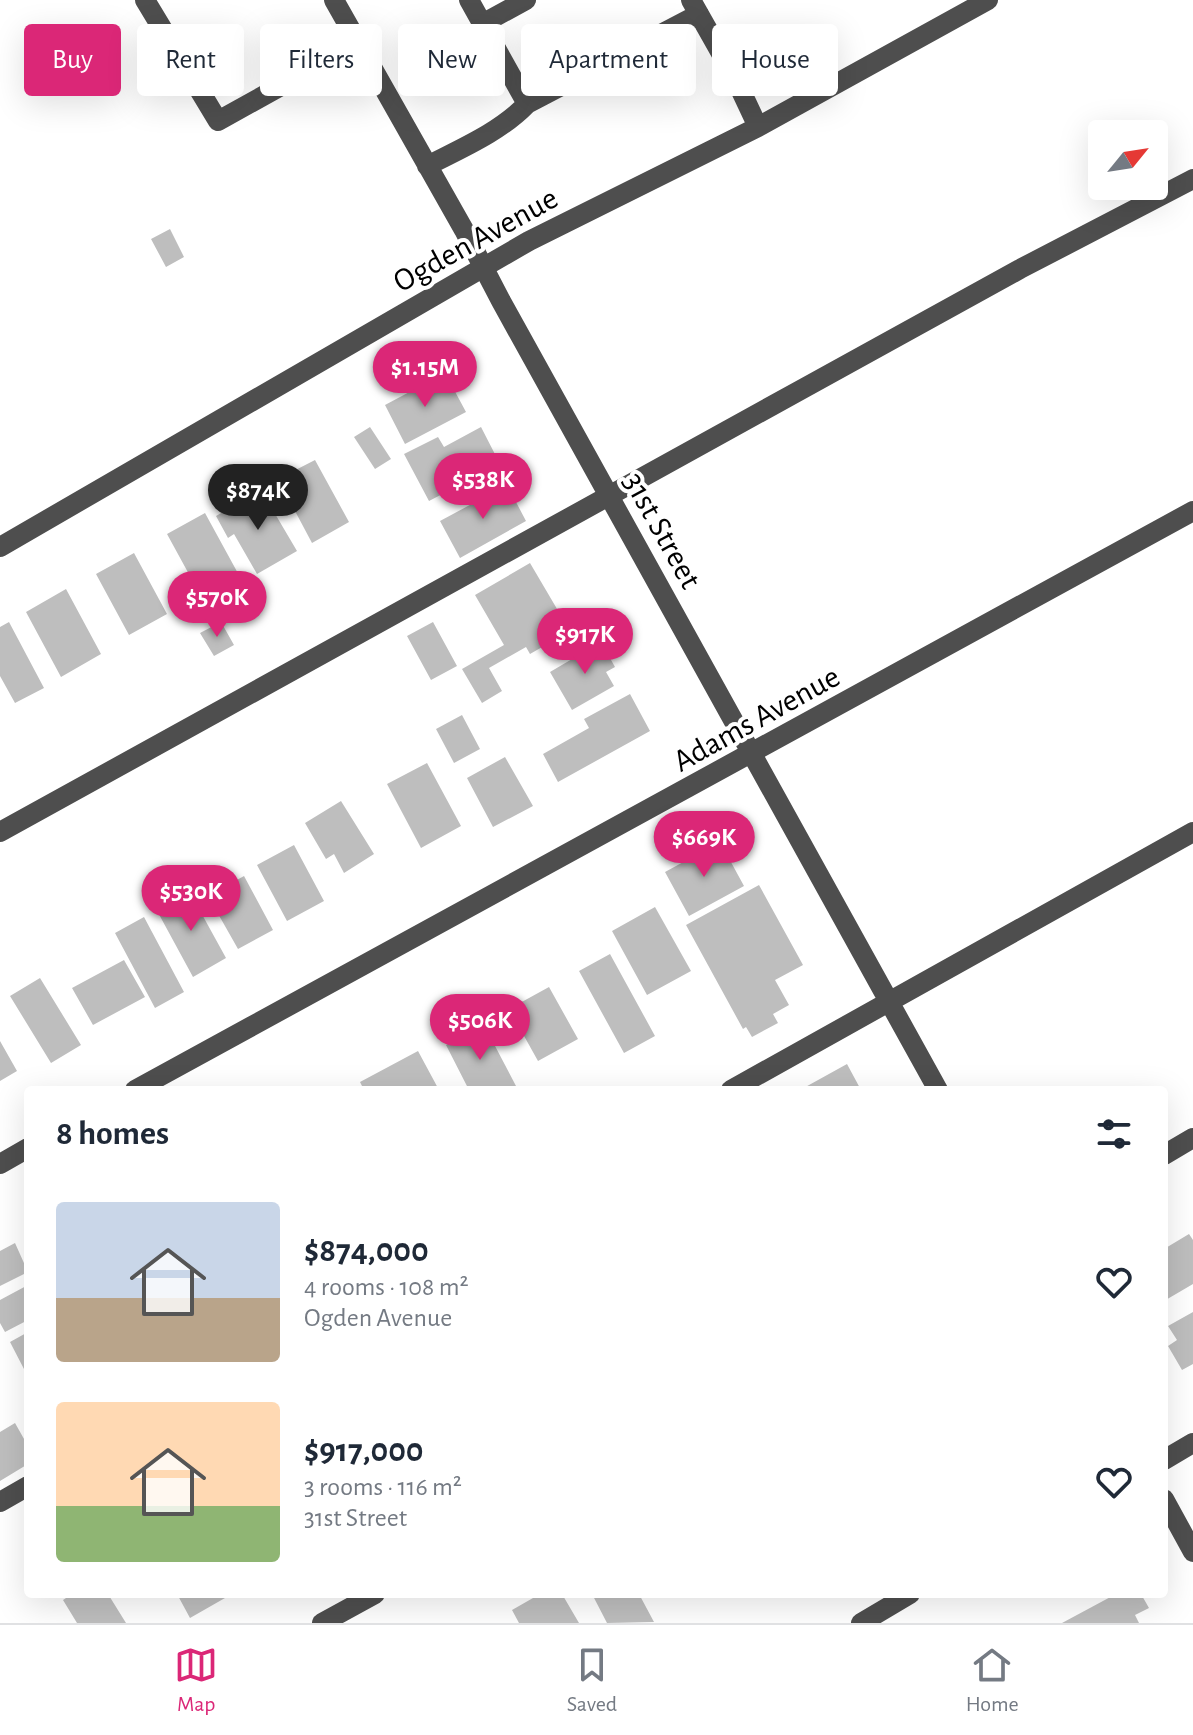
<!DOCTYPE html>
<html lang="en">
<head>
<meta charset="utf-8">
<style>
  body { margin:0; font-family:"Alegreya Sans",sans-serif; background:#f2f2f3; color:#1f2937; height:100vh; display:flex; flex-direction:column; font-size:30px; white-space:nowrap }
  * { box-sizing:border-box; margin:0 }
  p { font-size:26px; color:#747a83 }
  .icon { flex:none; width:44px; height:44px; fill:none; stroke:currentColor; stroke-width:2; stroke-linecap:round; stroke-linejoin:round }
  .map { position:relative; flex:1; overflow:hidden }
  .drawer { position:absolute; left:24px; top:1086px; width:1144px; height:512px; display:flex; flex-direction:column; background:#fff; border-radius:8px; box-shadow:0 8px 32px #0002 }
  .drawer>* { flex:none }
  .banner { position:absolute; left:24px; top:24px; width:1146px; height:72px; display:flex; gap:16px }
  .needle { width:52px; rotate:60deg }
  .fabs { position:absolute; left:1088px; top:120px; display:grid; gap:16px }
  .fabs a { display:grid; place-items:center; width:80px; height:80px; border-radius:8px; background:#fff; box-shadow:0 8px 32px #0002; font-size:40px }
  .price { position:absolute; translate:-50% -68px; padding:0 18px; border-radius:28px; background:#db2777; color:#fff; font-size:26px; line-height:52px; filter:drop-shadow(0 2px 4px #0008) }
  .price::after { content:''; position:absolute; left:50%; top:48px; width:24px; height:18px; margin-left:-12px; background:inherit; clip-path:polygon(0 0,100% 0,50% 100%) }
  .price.selected { background:#222; color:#fff }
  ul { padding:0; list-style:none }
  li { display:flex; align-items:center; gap:24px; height:200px; padding:0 32px }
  li span { display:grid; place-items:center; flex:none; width:224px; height:160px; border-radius:8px; color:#555 }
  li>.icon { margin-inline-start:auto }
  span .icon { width:96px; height:96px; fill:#fffc; stroke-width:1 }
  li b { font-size:34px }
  h2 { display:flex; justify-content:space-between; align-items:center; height:96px; padding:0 32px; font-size:34px }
  .chip { padding:0 28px; border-radius:8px; background:#fff; box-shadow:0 8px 32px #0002; font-size:28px; line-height:72px }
  .chip.selected { background:#db2777; color:#fff }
  .tab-bar { display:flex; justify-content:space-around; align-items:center; height:112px; border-top:2px solid #e0e1e3; background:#fff; font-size:22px; color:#747a83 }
  .tab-bar a { display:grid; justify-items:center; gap:4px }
  .tab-bar .selected { color:#db2777 }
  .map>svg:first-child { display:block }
  .building { fill:#bebebe }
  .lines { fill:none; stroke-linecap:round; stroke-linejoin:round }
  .minor { stroke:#4e4e4e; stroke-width:20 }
  .labels { text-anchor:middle; stroke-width:8; stroke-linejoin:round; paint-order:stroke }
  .street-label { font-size:32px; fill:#000; stroke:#fff }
</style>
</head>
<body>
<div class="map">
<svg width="1193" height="1623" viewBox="0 0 1193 1623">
  <rect width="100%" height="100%" fill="#fff"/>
  <!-- building -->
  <path class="building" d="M170 229 184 257 166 267 151 239Z
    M445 373 466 412 405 444 385 405Z
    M370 427 391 459 375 469 354 437Z
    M481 427 500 464 429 501 404 454 438 437 444 447Z
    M315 460 349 522 312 543 278 479Z
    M507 485 526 521 460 558 440 521Z
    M261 490 297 551 257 574 234 534 228 538 216 516Z
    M205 513 246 588 208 609 167 534Z
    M134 553 167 614 129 635 96 574Z
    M530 563 570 631 530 654 526 647 489 668 502 691 482 703 462 669 504 645 475 595Z
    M66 589 101 654 61 677 26 612Z
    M9 622 44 688 15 703 0 676V627Z
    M221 622 234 645 214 656 200 633Z
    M433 622 457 666 431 680 407 636Z
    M601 642 615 667 606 672 614 686 572 710 550 672Z
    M630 694 650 731 558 782 543 754 589 728 584 719Z
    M462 715 480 749 454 763 436 729Z
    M505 757 533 806 493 827 467 778Z
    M427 763 461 826 421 848 387 784Z
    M341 801 374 854 344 873 334 854 326 859 305 823Z
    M720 842 744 886 689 916 665 872Z
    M294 845 324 901 287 921 257 865Z
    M244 876 273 930 238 949 208 896Z
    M759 885 803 965 775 980 789 1005 773 1014 778 1023 752 1037 746 1027 743 1029 686 925Z
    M188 889 226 958 193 977 155 907Z
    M655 907 691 971 647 995 612 931Z
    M144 917 184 992 155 1008 115 933Z
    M610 954 655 1036 624 1053 579 971Z
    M124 960 145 997 93 1025 72 988Z
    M40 978 81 1045 51 1063 10 996Z
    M549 987 578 1039 538 1061 509 1009Z
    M484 1025 516 1086 509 1090H469L446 1045Z
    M0 1041 17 1071 0 1081Z
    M418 1051 439 1090H364L360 1082Z
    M847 1064 861 1090H800Z
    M1189 1234 1193 1240V1284L1164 1301V1249Z
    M15 1243 28 1272 0 1286V1251Z
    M28 1285V1320L5 1332 0 1323V1300Z
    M1193 1312V1364L1182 1370 1168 1346 1177 1340 1168 1326Z
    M28 1332V1369L25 1371 10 1342Z
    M15 1423 28 1446V1464L0 1481V1432Z
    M72 1594H108L126 1623H77L63 1600Z
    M177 1594H223L225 1598 190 1618Z
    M540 1594H562L579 1623H519L512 1610Z
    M592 1594H639L654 1622 607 1623Z
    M1116 1594H1141L1149 1608 1135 1615 1139 1623H1062Z"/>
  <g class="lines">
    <!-- minor -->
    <path class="minor" d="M145 0 218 121 360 42
      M334 0 464 230 501 301 938 1090
      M691 0 735 78 758 127
      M482 24 526 0
      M527 104 699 14
      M427 166C462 148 500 132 527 104L469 0
      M0 547 529 241 758 127 988 0
      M0 832 806 387 1020 269 1193 179
      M135 1090 1193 511
      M731 1090 1193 832
      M1164 1155 1193 1138
      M0 1164 28 1148
      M1164 1460 1193 1443
      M1164 1499 1193 1552
      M0 1502 28 1486
      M322 1623 375 1594
      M861 1623 910 1594"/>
  </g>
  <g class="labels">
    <!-- street labels -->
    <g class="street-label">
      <text transform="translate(475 239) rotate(-29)" y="11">Ogden Avenue</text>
      <text transform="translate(663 530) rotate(61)" y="11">31st Street</text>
      <text transform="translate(756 718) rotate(-29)" y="11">Adams Avenue</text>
    </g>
  </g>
</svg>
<div class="fabs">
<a><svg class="needle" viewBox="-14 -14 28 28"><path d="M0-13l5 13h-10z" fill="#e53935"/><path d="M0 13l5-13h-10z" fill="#747a83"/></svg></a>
</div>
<b class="price" style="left:425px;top:409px">$1.15M</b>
<b class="price" style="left:483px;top:521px">$538K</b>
<b class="price selected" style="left:258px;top:532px">$874K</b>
<b class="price" style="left:217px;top:639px">$570K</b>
<b class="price" style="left:585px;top:676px">$917K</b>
<b class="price" style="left:704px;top:879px">$669K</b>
<b class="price" style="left:191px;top:933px">$530K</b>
<b class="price" style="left:480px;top:1062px">$506K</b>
<div class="banner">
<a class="chip selected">Buy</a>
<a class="chip">Rent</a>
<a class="chip">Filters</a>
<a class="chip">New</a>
<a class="chip">Apartment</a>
<a class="chip">House</a>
</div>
<section class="drawer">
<h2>8 homes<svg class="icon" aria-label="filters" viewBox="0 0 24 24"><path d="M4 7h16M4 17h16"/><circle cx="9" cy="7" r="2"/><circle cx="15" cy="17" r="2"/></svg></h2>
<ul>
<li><span style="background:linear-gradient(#c9d6e8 60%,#b9a48a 0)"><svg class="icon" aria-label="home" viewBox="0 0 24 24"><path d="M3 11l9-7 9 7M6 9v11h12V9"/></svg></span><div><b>$874,000</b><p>4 rooms · 108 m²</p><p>Ogden Avenue</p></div><svg class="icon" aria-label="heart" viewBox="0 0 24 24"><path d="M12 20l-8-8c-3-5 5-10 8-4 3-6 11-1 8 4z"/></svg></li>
<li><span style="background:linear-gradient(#ffd9b3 65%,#8fb573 0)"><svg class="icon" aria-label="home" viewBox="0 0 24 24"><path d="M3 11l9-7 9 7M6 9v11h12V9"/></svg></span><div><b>$917,000</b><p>3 rooms · 116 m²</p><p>31st Street</p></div><svg class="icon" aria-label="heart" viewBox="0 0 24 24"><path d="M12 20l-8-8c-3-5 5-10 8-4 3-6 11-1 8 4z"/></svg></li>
</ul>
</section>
</div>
<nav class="tab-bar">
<a class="selected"><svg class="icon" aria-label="map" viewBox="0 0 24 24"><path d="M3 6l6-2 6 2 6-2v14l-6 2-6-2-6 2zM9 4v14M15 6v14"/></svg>Map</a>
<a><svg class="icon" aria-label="saved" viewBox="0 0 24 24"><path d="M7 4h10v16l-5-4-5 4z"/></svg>Saved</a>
<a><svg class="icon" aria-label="home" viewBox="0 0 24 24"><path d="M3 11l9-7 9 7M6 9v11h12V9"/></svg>Home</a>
</nav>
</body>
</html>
